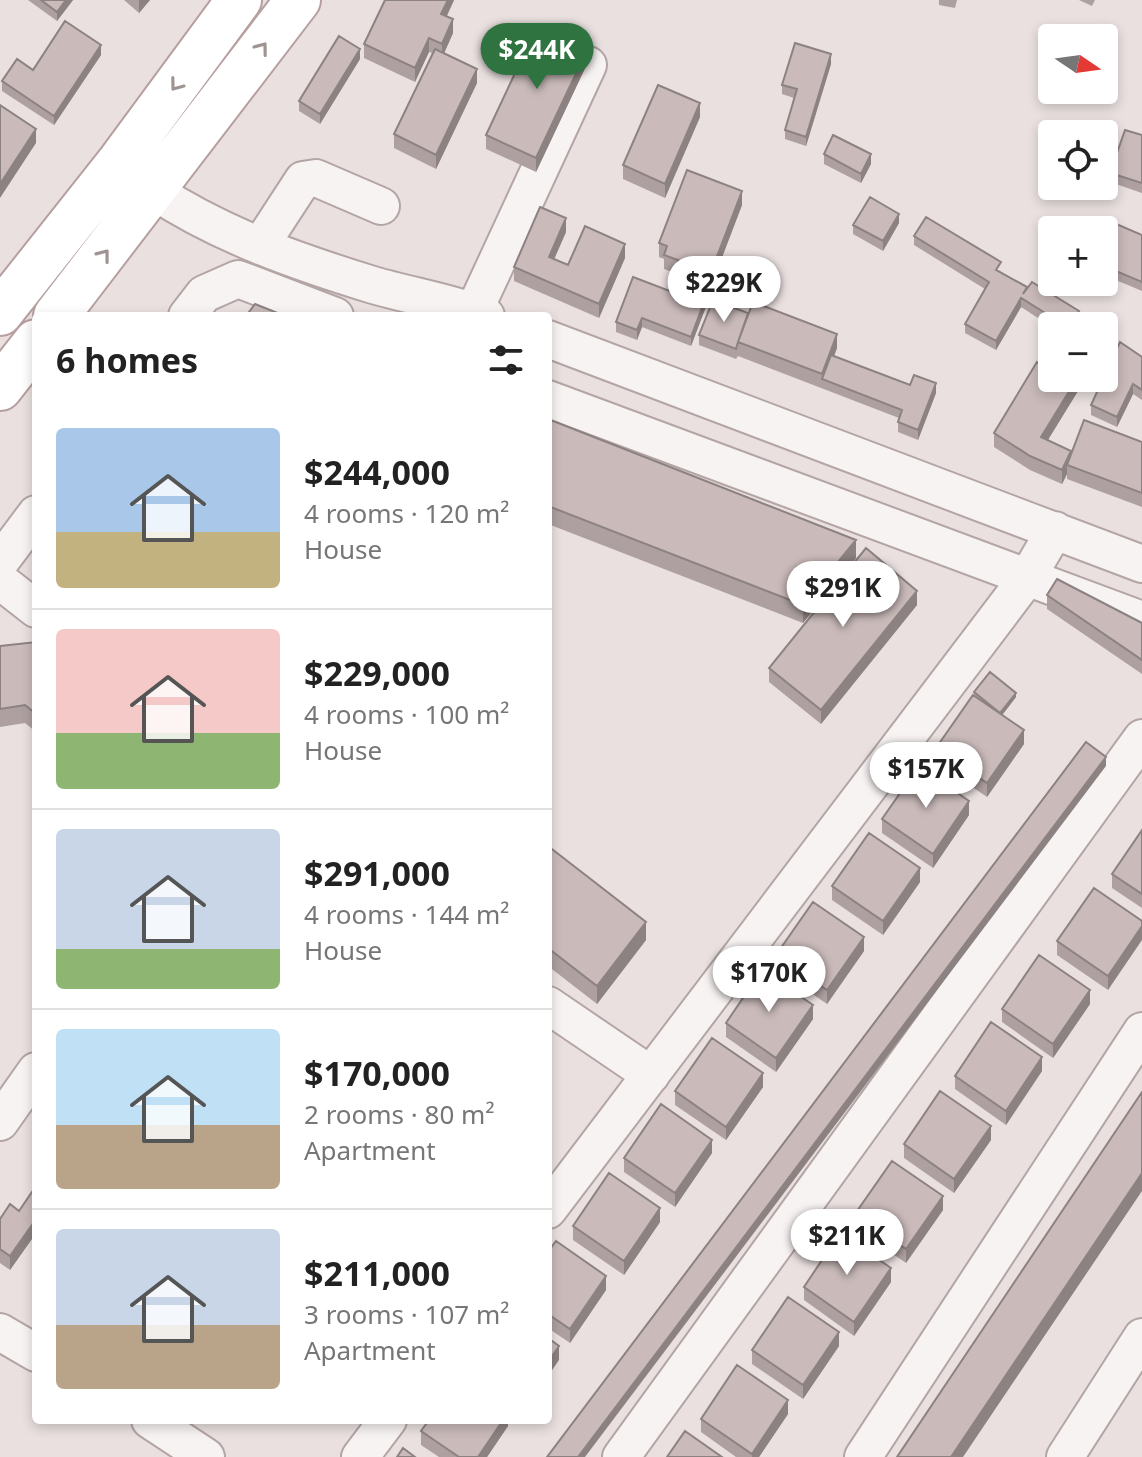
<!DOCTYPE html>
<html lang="en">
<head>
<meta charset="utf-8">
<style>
  body { margin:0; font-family:"Noto Sans",sans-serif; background:#f6f6f6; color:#222; height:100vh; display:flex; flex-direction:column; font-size:30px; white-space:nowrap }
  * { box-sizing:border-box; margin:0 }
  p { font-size:26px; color:#767676 }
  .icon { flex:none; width:44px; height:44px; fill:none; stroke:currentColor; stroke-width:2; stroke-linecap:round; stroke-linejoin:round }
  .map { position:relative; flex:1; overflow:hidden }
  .details { position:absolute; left:32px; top:312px; width:520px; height:1112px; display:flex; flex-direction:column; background:#fff; border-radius:8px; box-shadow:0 4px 12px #0003 }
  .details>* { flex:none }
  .needle { width:52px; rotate:103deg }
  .fabs { position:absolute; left:1038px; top:24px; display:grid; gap:16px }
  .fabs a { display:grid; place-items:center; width:80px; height:80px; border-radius:8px; background:#fff; box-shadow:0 4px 12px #0003; font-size:40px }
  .price { position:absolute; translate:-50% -68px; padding:0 18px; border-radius:28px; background:#fff; color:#222; font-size:26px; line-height:52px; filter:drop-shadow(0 2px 4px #0008) }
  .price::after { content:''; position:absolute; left:50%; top:48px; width:24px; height:18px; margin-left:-12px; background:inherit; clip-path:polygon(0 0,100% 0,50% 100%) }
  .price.on { background:#2f7340; color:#fff }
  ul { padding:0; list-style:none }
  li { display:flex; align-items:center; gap:24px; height:200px; padding:0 24px }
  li+li { border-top:2px solid #e0e0e0 }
  li span { display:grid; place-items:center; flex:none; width:224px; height:160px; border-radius:8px; color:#555 }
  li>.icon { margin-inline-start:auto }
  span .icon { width:96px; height:96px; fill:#fffc; stroke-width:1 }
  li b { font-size:34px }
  h2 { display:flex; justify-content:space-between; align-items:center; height:96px; padding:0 24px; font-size:34px }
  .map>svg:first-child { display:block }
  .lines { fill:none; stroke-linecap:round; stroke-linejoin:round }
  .minor-casing { stroke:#b4a5a5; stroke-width:40 }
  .major-casing { stroke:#b69f9e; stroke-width:48 }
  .minor { stroke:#f8f3f3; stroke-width:36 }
  .major { stroke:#fff; stroke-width:44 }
  .wall { fill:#aea0a0 }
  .shaded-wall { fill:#8d8282 }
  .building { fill:#cababa; stroke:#8d8282; stroke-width:2 }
  .oneway { stroke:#a09493 }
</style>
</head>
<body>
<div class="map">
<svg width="1142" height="1457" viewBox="0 0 1142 1457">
  <rect width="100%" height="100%" fill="#eae0e0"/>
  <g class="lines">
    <!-- minor casing -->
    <g class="minor-casing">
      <path id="minor" d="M154 191C220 235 298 262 373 285 411 296 450 302 486 316
        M260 246 303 180 316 178 381 206
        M474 311 588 65
        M187 316 204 294 238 279 335 316
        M548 339 1142 564
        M548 399 1142 620
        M0 562 36 514
        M0 581 36 609
        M548 1005 651 1075
        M0 1122 36 1071
        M548 1210 1027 578 1055 530
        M0 1332 36 1353
        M150 1420 206 1457
        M360 1457 388 1420
        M621 1457 1142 738
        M863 1457 1142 1031
        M1065 1457 1142 1337"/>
    </g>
    <!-- major casing -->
    <g class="major-casing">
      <path id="major" d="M0 313 118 164 239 0
        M56 316 298 0
        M0 388 36 342"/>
    </g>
    <!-- minor -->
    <use href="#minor" class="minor"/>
    <!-- major -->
    <use href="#major" class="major"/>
  </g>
  <!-- wall -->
  <path class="wall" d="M28 0H73L57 21Z
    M124 0H150L139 13Z
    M385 0H454L447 16 453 33 444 53 477 83 436 169 394 148V134L432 53 429 52 415 82 364 58V44Z
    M939 0H957L955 8 939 5Z
    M1079 0H1095L1092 6Z
    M101 55 54 125 2 91V81L33 70Z
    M360 59 320 124 299 111V101Z
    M588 62 536 172 486 149V135Z
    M831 64 806 146 785 139V130L794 98 782 94V85Z
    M700 117 665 198 623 179V165Z
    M1142 135V193L1110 182V173Z
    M824 154 871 164 861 183 824 164Z
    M742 205 708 294 689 287V278L664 269V259L659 257V243Z
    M899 223 883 251 853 234V225Z
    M1104 230 1142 235V291L1104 275Z
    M566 232 554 259 568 265 625 258 599 318 514 281V267Z
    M914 236 1001 272 1090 326 1052 327 1021 307 996 350 965 333V324L985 289 914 245Z
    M680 295 707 304 691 346 642 327 637 340 616 332V322Z
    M699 335 837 348 834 356 910 385 936 393 918 440 898 432V422L899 418 738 356 736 359 699 345Z
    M1142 357V400L1133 394 1117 427 1091 415V405Z
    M1045 367 1052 378H1086L1048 440 1071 454 1142 442V507L1067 479V474L1062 484 1030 470 994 447V433Z
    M548 419 856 558 803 623 548 524Z
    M1047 595 1142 623V674L1047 609Z
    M917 605 821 724 769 682V668Z
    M36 642V732L25 723 0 727V646Z
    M974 692 1016 697 1002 715 1024 744 987 797 936 762V748L974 696Z
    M969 815 933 868 882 833V819Z
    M1142 830V908L1112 888V874Z
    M548 846 646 940 597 1004 548 966Z
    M920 882 883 935 832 900V886Z
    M1142 921 1108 990 1057 955V941Z
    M864 951 827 1004 776 969V955Z
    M1090 1004 1053 1058 1002 1022V1009Z
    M813 1019 776 1072 726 1037V1023Z
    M1042 1071 1006 1125 955 1089V1076Z
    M763 1087 726 1140 675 1105V1091Z
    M991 1140 954 1193 904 1158V1144Z
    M712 1153 675 1207 624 1172V1158Z
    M36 1186V1238L34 1236 10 1270 0 1263V1219L19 1211Z
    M943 1210 906 1263 855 1228V1214Z
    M660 1222 624 1275 573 1240V1226Z
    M548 1252 606 1290 570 1343 548 1328Z
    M891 1282 854 1336 804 1300V1287Z
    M839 1346 803 1399 752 1364V1350Z
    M788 1414 759 1457H736L701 1432V1419Z
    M508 1420V1426L487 1457H439L421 1445V1431Z"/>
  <!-- shaded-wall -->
  <path class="shaded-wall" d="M66 0H73L57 21V12Z
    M139 0H150L139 13Z
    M448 0H454L441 28V14Z
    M453 19V33L442 58V44Z
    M429 38V52L415 82V68Z
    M101 45V55L54 125V116Z
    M588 48V62L536 172V158Z
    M360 49V59L320 124V114Z
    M831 54V64L806 146V137Z
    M477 69V83L436 169V155Z
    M700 103V117L665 198V184Z
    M36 129V143L0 198V184Z
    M1112 149V158L1104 176V166Z
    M871 154V164L861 183V174Z
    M742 191V205L708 294V280Z
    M899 214V223L883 251V241Z
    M566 218V232L549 271V257Z
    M625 244V258L599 318V304Z
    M707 294V304L691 346V337Z
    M1021 298V307L996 350V341Z
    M642 318V327L637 340V330Z
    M837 334V348L825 380 822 379V374Z
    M1080 378H1086L1041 451V437L1073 385Z
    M936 383V393L918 440V430Z
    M1133 384V394L1117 427V417Z
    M1071 451V465H1067V474L1062 484V470Z
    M856 540V558L803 623V605Z
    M917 591V605L821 724V710Z
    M1016 693V697L1000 718V713Z
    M1024 730V744L987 797V783Z
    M1106 757V766L585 1457H578Z
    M969 801V815L933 868V854Z
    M920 868V882L883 935V921Z
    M646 922V940L597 1004V986Z
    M1142 926V940L1108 990V976Z
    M864 937V951L827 1004V990Z
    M1090 990V1004L1053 1058V1044Z
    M813 1005V1019L776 1072V1058Z
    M1042 1057V1071L1006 1125V1111Z
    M763 1073V1087L726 1140V1127Z
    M991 1126V1140L954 1193V1179Z
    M712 1140V1153L675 1207V1193Z
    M1142 1173V1191L963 1457H951Z
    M943 1196V1210L906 1263V1249Z
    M660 1208V1222L624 1275V1261Z
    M34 1222V1236L10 1270V1256Z
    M891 1268V1282L854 1336V1322Z
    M606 1276V1290L570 1343V1329Z
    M839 1332V1346L803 1399V1385Z
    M559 1346V1360L548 1376V1362Z
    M788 1400V1414L759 1457H752V1454Z
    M503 1420H508V1426L487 1457H478Z"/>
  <!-- building -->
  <path class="building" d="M41 0H66L57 12Z
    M385 0H448L441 14 453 19 442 44 429 38 415 68 364 44Z
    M65 21 101 45 54 116 2 81 17 59 33 70Z
    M538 24 588 48 536 158 486 135Z
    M339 36 360 49 320 114 299 101Z
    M795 43 831 54 806 137 785 130 797 89 782 85Z
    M435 49 477 69 436 155 394 134Z
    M658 85 700 103 665 184 623 165Z
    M0 105 36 129 0 184Z
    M1125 130 1142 135V183L1110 173Z
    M833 135 871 154 861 174 824 154Z
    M1104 145 1112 149 1104 166Z
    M687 170 742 191 708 280 689 273 691 265 664 255 667 246 659 243Z
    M870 197 899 214 883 241 853 225Z
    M540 207 566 218 549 257 568 265 585 226 625 244 599 304 514 267Z
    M926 217 1001 262 996 270 1027 287 1023 294 1032 282 1079 311 1075 317 1090 326H1066L1021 298 996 341 965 324 989 282 914 236Z
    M1107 220 1142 235V282L1104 266 1103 230Z
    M633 277 680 295 683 285 707 294 691 337 642 318 637 330 616 322Z
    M713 300 748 313 738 342 736 349 699 335Z
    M753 302 837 334 822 374 738 342Z
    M255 304 285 316H246Z
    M1120 342 1142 357V390L1133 384 1117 417 1091 405Z
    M831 355 910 385 914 375 936 383 918 430 898 422 902 410 822 379Z
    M1052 355V372L1045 367Z
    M1037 362 1052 372V378H1062L1073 385 1041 437 1071 451 1062 470 1030 456 994 433Z
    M1062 378H1080L1073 389V385Z
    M548 419 856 540 803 605 548 506Z
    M1084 420 1142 442V493L1067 465Z
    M866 548 917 591 821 710 769 668Z
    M1057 579 1142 623V660L1047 595Z
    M36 642V714L25 705 0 709V646Z
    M990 672 1016 693 1000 713 974 692Z
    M973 695 1024 730 987 783 936 748Z
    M1086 742 1106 757 578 1457H547Z
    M919 766 969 801 933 854 882 819Z
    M1142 830V894L1112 874Z
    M869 833 920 868 883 921 832 886Z
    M548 846 646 922 597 986 548 948Z
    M1094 888 1142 921V926L1108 976 1057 941Z
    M813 902 864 937 827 990 776 955Z
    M1039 955 1090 990 1053 1044 1002 1009Z
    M762 970 813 1005 776 1058 726 1023Z
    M991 1022 1042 1057 1006 1111 955 1076Z
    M712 1038 763 1073 726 1127 675 1091Z
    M940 1091 991 1126 954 1179 904 1144Z
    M1142 1092V1173L951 1457H897Z
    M661 1104 712 1140 675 1193 624 1158Z
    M892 1161 943 1196 906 1249 855 1214Z
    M609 1173 660 1208 624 1261 573 1226Z
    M36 1186V1224L34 1222 10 1256 0 1249V1219L10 1204 19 1211Z
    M840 1233 891 1268 854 1322 804 1287Z
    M556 1241 606 1276 570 1329 548 1314V1252Z
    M788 1297 839 1332 803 1385 752 1350Z
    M548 1338 559 1346 548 1362Z
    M737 1365 788 1400 752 1454 701 1419Z
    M429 1420H503L478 1457H459L421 1431Z
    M685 1431 722 1457H667Z
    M403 1448 415 1457H397Z"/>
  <!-- one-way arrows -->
  <defs><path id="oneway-chevron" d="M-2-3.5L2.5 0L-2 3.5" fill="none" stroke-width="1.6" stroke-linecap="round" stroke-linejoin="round" transform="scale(2)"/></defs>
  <g class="oneway">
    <use href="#oneway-chevron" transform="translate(262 48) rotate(-53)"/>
    <use href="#oneway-chevron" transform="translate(176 85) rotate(127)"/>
    <use href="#oneway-chevron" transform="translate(104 255) rotate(-52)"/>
  </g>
</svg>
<div class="fabs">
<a><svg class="needle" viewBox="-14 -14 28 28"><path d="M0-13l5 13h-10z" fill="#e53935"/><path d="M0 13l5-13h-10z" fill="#767676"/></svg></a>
<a><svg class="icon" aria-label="locate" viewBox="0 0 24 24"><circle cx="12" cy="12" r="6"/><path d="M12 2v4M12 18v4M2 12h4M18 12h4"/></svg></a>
<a>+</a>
<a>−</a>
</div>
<b class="price on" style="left:537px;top:91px">$244K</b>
<b class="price" style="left:724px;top:324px">$229K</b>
<b class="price" style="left:843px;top:629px">$291K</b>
<b class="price" style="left:926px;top:810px">$157K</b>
<b class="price" style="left:769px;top:1014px">$170K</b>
<b class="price" style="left:847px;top:1277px">$211K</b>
<section class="details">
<h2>6 homes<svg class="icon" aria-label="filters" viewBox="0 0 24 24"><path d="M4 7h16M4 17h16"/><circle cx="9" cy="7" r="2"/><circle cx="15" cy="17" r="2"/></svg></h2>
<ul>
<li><span style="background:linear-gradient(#a9c7e8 65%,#c2b280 0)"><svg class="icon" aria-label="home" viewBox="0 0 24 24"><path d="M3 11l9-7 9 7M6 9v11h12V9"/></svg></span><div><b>$244,000</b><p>4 rooms · 120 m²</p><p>House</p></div></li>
<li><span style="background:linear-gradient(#f6c9c9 65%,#8fb573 0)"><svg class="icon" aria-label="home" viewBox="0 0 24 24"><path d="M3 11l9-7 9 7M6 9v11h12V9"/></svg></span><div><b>$229,000</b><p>4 rooms · 100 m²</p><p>House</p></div></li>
<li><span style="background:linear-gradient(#c9d6e8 75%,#8fb573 0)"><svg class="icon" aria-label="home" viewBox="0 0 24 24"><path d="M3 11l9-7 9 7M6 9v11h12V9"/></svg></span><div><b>$291,000</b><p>4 rooms · 144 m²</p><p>House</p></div></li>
<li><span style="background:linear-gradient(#bfe0f5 60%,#b9a48a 0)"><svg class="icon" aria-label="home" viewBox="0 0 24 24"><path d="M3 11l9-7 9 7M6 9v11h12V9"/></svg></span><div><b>$170,000</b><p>2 rooms · 80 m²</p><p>Apartment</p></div></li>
<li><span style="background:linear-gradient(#c9d6e8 60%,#b9a48a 0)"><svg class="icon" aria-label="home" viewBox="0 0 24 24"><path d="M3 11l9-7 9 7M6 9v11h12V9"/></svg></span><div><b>$211,000</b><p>3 rooms · 107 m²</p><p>Apartment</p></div></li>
</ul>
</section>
</div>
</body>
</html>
